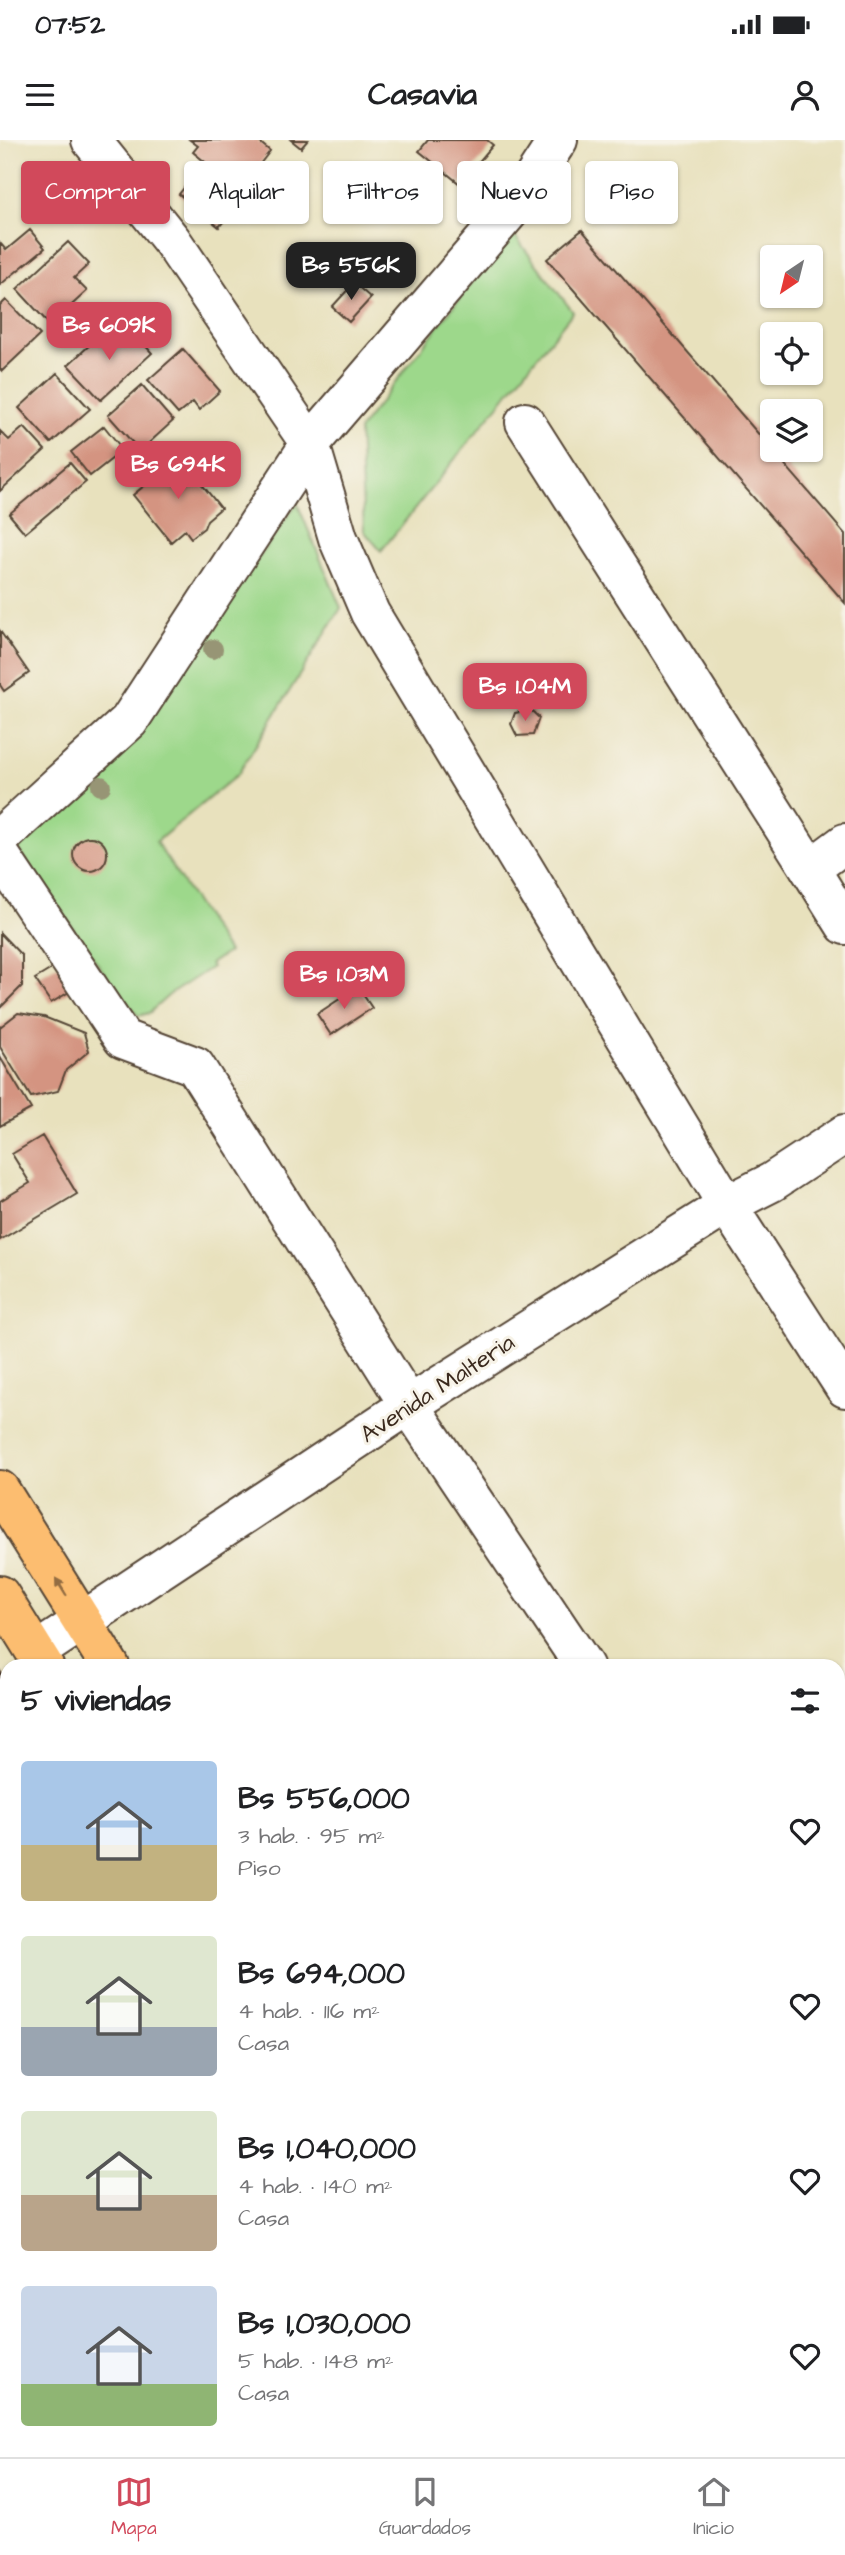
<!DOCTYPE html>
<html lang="es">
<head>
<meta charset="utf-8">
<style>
  body { margin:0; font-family:"Architects Daughter",sans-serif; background:#f6f6f6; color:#202124; height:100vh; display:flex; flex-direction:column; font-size:26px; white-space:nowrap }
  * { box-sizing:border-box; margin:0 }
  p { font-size:23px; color:#757577 }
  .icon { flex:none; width:38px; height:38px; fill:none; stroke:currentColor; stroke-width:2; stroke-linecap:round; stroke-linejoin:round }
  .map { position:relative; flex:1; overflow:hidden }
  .sheet { position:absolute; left:0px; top:1519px; width:845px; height:798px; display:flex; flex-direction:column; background:#fff; border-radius:21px 21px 0 0; box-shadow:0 2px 5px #0004 }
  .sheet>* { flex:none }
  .hud { position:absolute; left:21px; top:21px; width:803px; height:63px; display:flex; gap:14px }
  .needle { width:46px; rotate:215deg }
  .tools { position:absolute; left:760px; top:105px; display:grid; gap:14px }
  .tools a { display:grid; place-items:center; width:63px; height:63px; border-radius:7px; background:#fff; box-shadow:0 2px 5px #0004; font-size:35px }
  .price { position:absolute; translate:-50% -60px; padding:0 16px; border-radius:14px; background:#d1495b; color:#fff; font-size:23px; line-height:46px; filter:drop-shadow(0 2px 4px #0008) }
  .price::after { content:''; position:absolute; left:50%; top:42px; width:21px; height:16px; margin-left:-10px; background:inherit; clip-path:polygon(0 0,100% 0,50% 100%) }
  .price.active { background:#222; color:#fff }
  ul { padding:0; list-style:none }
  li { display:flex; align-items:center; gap:21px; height:175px; padding:0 21px }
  li span { display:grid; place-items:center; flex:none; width:196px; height:140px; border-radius:7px; color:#555 }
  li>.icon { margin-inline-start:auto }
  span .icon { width:84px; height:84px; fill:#fffc; stroke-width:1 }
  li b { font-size:30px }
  h2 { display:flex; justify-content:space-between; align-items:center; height:84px; padding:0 21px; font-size:30px }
  .tag { padding:0 24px; border-radius:7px; background:#fff; box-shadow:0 2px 5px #0004; font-size:24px; line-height:63px }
  .tag.active { background:#d1495b; color:#fff }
  .status { display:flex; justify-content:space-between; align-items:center; height:49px; padding:0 35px; background:#fff; direction:ltr }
  .status svg { height:19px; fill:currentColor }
  header { display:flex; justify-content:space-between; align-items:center; height:91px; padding:0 21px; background:#fff; font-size:32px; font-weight:700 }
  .tab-bar { display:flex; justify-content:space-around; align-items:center; height:98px; border-top:2px solid #e0e0e0; background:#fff; font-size:19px; color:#757577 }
  .tab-bar a { display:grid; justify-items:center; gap:4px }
  .tab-bar .active { color:#d1495b }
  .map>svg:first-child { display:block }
  .green { fill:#9dd88b; stroke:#6c8154; stroke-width:2 }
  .sand { fill:#eeda9e; stroke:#94825e; stroke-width:2 }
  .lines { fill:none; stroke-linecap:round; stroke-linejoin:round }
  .river { stroke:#68a8db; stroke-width:61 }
  .building { fill:#d49481 }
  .minor-casing { stroke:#554536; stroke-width:42 }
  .tertiary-casing { stroke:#554536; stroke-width:42 }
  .primary-casing { stroke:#554536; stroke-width:42 }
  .minor { stroke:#fff; stroke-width:38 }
  .tertiary { stroke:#fff; stroke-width:38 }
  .primary { stroke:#fcbd6f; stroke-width:38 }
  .tree { fill:#979574 }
  .oneway { fill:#926c42 }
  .labels { text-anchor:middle; stroke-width:6; stroke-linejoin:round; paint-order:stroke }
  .street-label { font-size:24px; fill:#3b2a1e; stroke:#f7f3e8 }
</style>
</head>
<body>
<div class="status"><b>07:52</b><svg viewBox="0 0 49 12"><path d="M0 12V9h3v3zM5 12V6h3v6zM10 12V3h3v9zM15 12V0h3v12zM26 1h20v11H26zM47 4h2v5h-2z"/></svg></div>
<header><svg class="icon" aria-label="menu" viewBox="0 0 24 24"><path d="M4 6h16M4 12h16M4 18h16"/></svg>Casavia<svg class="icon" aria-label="person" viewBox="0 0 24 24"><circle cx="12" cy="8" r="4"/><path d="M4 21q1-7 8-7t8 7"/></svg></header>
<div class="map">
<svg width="845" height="2317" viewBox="0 0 845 2317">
  <rect width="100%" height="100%" fill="#f7f3e8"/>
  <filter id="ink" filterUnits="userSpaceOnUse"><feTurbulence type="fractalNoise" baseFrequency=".0143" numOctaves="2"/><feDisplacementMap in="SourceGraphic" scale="14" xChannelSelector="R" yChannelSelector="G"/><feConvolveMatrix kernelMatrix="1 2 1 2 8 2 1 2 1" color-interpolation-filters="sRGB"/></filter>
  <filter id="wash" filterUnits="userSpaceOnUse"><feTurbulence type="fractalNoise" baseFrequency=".00686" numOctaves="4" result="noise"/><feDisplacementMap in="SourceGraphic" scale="28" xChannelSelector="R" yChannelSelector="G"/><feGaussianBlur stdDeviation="1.57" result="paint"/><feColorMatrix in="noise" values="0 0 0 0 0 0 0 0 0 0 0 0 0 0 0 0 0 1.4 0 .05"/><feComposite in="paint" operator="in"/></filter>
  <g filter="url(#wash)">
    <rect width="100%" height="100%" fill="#e8e1bd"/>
    <!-- green -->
    <path class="green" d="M511 91 573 172 381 411 364 391 359 290Z
      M297 363 341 468 238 634 156 702 228 812 210 824 212 827 169 855 149 873 138 876 114 847 19 711V699L142 583Z"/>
    <!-- sand -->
    <path class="sand" d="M845 1763V1887L838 1892V1768Z
      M7 2295V2310H228L218 2317H0V2297Z"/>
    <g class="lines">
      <!-- river -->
      <path class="river" d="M838 1831 845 1826
        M109 2317 125 2310"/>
    </g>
    <g id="blocks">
      <!-- building -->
      <path class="building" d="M190 0H257L270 11 253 33 259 38 219 87 179 54 205 22 193 12 198 6Z
        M291 0H308L301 8Z
        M428 0H487L493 5 460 44 419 11Z
        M30 90 45 108 0 145V103L6 110Z
        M582 90 845 394V463L547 119Z
        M68 102 89 124 74 138 87 151 50 185 17 149Z
        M354 143 371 158 349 182 332 167Z
        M6 160 40 195 2 231 0 229V166Z
        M131 190 152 213 101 260 68 225 105 191 116 203Z
        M183 209 220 251 199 270 193 262 178 274 148 240Z
        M57 233 90 269 51 303 19 268Z
        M142 245 173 281 140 311 108 275Z
        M104 286 123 310 90 336 71 312Z
        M24 287 45 310 0 351V291L9 300Z
        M180 317 221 368 207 380 204 388 191 398 185 390 171 402 133 355Z
        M70 323 86 342 25 393 9 374Z
        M0 491 29 533 4 551 0 545Z
        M531 570 539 578 533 595 517 596 511 584 515 573Z
        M73 714a17 17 0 1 1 34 0a17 17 0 1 1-34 0Z
        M0 793 22 816V846L0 868Z
        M58 825 74 849 51 863 35 839Z
        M358 847 372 868 331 895 317 874Z
        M18 873 44 877 84 893 89 911 66 930 58 951 31 957 0 907V887Z
        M0 917 31 969 0 986Z
        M42 996 77 1054 0 1100V1061L30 1043 12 1014Z
        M0 1531 7 1542V1557L0 1561Z
        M6 1693 7 1724 0 1730V1698Z
        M7 1748V1787L0 1779V1754Z
        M838 1993 845 2003V2088L842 2090 838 2084Z
        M393 2310H464L469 2317H382Z
        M690 2310H758L748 2317H696Z"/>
    </g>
  </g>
  <g filter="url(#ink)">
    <use href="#blocks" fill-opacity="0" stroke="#554536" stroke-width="2"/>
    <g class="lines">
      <!-- minor casing -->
      <g class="minor-casing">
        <path id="minor" d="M91 0 172 101 310 304 338 398 370 473 727 1065 845 1248
          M525 282 810 729
          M0 698 129 581 310 304 519 60 558 0
          M0 715 123 899 195 926 409 1265 584 1526
          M838 1701 845 1697
          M838 1912 845 1908
          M0 2263 7 2261
          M838 2284 845 2277
          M292 2317 302 2310
          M797 2317 806 2310"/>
      </g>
      <!-- tertiary casing -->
      <g class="tertiary-casing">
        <path id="tertiary" d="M845 703 810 729 845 785
          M36 1512 409 1265 727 1065 772 1042 845 994"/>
      </g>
      <!-- primary casing -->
      <g class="primary-casing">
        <path id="primary" d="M0 1350 110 1526
          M0 1455 44 1526
          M529 2310 533 2317
          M595 2310 600 2317"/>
      </g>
      <!-- minor -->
      <use href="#minor" class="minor"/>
      <!-- tertiary -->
      <use href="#tertiary" class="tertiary"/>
      <!-- primary -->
      <use href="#primary" class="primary"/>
    </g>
    <!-- trees -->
    <g class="tree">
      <circle cx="213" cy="509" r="10"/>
      <circle cx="101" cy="646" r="10"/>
    </g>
    <!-- one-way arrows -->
    <defs><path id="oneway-solid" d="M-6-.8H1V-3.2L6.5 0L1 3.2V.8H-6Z" transform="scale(1.75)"/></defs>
    <use class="oneway" href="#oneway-solid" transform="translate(61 1447) rotate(-122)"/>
  </g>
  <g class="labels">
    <!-- street labels -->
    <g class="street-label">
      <text transform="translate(437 1248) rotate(-33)" y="8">Avenida Malteria</text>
    </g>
  </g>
</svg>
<div class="tools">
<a><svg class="needle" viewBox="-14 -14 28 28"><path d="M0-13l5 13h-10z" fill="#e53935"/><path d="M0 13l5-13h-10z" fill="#757577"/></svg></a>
<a><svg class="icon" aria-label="locate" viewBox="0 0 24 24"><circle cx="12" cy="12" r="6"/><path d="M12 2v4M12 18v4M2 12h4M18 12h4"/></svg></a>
<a><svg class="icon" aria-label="layers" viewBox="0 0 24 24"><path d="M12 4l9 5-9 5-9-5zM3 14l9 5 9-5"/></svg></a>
</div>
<b class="price active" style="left:351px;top:162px">Bs 556K</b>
<b class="price" style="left:109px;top:222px">Bs 609K</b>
<b class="price" style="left:178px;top:361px">Bs 694K</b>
<b class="price" style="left:525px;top:583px">Bs 1.04M</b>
<b class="price" style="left:344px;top:871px">Bs 1.03M</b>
<div class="hud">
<a class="tag active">Comprar</a>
<a class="tag">Alquilar</a>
<a class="tag">Filtros</a>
<a class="tag">Nuevo</a>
<a class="tag">Piso</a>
</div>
<section class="sheet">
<h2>5 viviendas<svg class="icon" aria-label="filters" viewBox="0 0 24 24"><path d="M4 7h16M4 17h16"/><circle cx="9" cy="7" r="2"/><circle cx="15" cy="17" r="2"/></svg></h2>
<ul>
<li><span style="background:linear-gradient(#a9c7e8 60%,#c2b280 0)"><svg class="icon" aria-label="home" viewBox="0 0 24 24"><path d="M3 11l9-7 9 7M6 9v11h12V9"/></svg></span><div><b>Bs 556,000</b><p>3 hab. · 95 m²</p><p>Piso</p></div><svg class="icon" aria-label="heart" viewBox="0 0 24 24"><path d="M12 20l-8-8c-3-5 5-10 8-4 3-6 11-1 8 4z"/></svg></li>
<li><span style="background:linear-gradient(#dfe7d0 65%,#9aa5b1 0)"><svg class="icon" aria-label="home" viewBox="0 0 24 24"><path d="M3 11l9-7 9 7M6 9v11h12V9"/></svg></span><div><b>Bs 694,000</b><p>4 hab. · 116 m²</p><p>Casa</p></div><svg class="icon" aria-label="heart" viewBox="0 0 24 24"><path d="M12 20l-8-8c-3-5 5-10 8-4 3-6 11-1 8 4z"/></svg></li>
<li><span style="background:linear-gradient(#dfe7d0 60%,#b9a48a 0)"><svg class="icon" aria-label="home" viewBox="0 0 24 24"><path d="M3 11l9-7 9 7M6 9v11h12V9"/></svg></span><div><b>Bs 1,040,000</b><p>4 hab. · 140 m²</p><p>Casa</p></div><svg class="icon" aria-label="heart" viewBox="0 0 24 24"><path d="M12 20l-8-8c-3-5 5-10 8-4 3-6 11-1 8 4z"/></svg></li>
<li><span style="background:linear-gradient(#c9d6e8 70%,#8fb573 0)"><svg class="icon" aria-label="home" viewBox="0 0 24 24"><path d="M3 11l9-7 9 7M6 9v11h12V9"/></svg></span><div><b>Bs 1,030,000</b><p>5 hab. · 148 m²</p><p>Casa</p></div><svg class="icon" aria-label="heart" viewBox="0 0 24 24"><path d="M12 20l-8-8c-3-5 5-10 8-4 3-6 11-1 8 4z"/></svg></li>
</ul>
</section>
</div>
<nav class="tab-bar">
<a class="active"><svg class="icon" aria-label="map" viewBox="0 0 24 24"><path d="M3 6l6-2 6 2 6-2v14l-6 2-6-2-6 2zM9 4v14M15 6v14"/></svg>Mapa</a>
<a><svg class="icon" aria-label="saved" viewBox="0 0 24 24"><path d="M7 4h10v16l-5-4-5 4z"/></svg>Guardados</a>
<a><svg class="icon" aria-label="home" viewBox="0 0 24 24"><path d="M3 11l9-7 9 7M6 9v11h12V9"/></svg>Inicio</a>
</nav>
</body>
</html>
